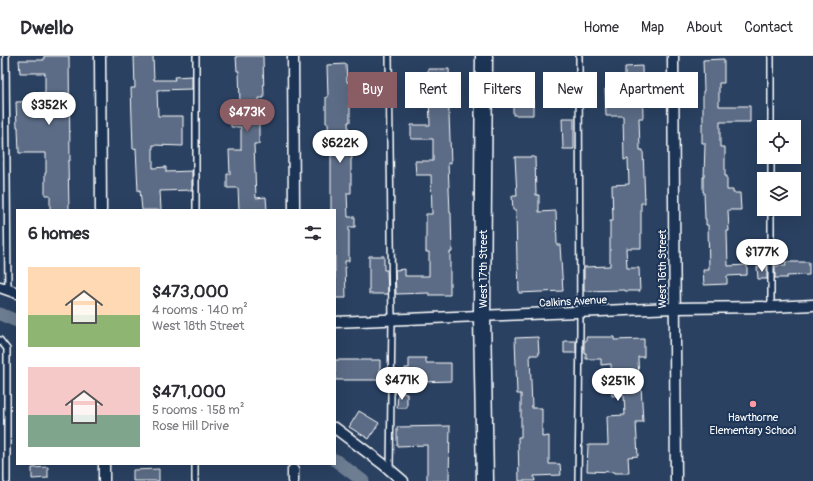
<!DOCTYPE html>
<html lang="en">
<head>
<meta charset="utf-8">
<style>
  body { margin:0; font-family:Pangolin,sans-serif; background:#f2f2f3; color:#2b2b33; height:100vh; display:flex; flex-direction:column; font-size:15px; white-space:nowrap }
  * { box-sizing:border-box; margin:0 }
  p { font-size:13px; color:#7c7c81 }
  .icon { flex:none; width:22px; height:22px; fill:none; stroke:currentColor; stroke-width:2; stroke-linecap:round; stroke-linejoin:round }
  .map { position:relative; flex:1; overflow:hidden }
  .drawer { position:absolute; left:16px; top:153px; width:320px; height:256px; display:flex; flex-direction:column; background:#fff; border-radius:0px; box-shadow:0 4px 16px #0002 }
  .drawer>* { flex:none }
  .banner { position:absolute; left:348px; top:16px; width:380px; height:36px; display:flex; gap:8px }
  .buttons { position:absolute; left:757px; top:64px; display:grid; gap:8px }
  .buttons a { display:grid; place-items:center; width:44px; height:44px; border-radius:0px; background:#fff; box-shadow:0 4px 16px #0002; font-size:20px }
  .price { position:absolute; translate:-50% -34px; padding:0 9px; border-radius:14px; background:#fff; color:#222; font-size:13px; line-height:26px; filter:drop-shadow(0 1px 2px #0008) }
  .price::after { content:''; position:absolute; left:50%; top:24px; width:12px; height:9px; margin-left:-6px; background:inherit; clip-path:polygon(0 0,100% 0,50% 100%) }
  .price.current { background:#8a5d65; color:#fff }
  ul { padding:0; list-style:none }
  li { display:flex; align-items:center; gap:12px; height:100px; padding:0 12px }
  li span { display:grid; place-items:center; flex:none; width:112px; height:80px; border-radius:0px; color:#555 }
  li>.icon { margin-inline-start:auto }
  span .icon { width:48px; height:48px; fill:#fffc; stroke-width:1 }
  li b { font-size:17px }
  h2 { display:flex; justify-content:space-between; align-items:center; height:48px; padding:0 12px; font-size:17px }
  .pill { padding:0 14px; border-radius:0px; background:#fff; box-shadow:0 4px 16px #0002; font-size:14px; line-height:36px }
  .pill.current { background:#8a5d65; color:#fff }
  header { display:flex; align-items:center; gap:24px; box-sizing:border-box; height:56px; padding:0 20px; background:#fff; border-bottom:1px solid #e1e1e2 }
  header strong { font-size:19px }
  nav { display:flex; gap:22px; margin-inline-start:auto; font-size:14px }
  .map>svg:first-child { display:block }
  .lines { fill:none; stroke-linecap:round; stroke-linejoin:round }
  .canal { stroke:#6d7d92; stroke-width:13 }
  .building { fill:#5b6c86; stroke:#fff }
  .service-casing { stroke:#fff; stroke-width:8 }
  .minor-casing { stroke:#fff; stroke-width:13 }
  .primary-casing { stroke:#fff; stroke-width:19 }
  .service { stroke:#1d3557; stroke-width:5 }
  .minor { stroke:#1d3557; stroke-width:10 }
  .primary { stroke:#1d3557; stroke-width:16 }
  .poi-dot { fill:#ff9aa2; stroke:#1d3557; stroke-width:1.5 }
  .labels { text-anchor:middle; stroke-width:4; stroke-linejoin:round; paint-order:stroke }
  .street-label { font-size:11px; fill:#fff; stroke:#1d3557 }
  .poi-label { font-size:11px; fill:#fff; stroke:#1d3557 }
</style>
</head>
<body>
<header>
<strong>Dwello</strong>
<nav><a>Home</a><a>Map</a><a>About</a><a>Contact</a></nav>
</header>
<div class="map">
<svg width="813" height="425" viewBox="0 0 813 425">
  <rect width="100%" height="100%" fill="#2a4161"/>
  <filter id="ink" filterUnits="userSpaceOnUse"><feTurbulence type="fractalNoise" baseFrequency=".025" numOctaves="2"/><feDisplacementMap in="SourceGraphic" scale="8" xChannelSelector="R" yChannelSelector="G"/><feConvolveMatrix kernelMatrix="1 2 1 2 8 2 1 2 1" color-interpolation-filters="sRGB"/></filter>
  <g filter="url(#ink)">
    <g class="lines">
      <!-- canal -->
      <path class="canal" d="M0 258 17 265
        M335 404 363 425"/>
    </g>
    <!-- building -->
    <path class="building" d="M44 0H69L70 105H68L69 154H50V139H45V117H46V97H19L18 71H17L16 46 39 45V37H45V17H20L19 4H44Z
      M134 0H153L154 24H175L174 21 192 20V33L157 34 158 60H183V90L153 89V112L166 111V116L192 115V134L160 135 161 154H142L140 134 138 135 136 92 133 93 131 32H135Z
      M236 0H263L264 42H259V88H254L256 142 266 141 267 154H239L238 132H227V118H230L229 94H241V71H231V48L240 47 239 15H237Z
      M724 3V27H719V50H750V66H720V91H725V120H727V134H733V137H740L741 154H728L729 175H727L728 210 747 209V219L727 220V228L704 229 703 214H709L708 169H706V163H705L704 136H703V121H704L705 87H702V67H703V35H704L703 4Z
      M346 8 347 26H364L363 36 350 37V66H348L349 88H351L352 103H351V137H347L348 161H355V171H349V205H345L346 242H335V154H331V96H329L328 67H326V41H328L327 9Z
      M642 10 643 62H639L640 94H643L645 147H641V192H626L627 212H639L640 235H625V234L584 235V211L610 210V165H613L612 129 629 128 628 103 624 104 623 60H606L605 33 625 32V11Z
      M428 13H449L450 35H448L451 107H448L450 157H451L452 196H450V239H429V237L396 238 395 214 405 213V220H429V196H426V158H432L431 119H416L415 105H433V83H411V69H430Z
      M513 44H533V59H513Z
      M562 62H574V93H563Z
      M515 101H535L536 139H539V156L556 155 557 189H560L563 235 519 237 518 207H517L516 154H513L512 140H517Z
      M369 200H384V214H387L388 238H369Z
      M785 206H809V219L787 220V222H775V210H786Z
      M767 210V223H758L757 211Z
      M538 281 539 299H530L532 352H542V381L549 380V408H560L561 419 534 420 535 425H519L518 381H521V338H517L515 282Z
      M586 281H614V284L644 283V301H638L639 328H641L643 366H636L638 400 628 401 629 417H614V416L587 415 588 389H608L607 360 625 359 624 339 612 340 611 308 601 309V303H586V297H584V285H586Z
      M564 285H576V297H564Z
      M409 302H426V307H451V325L420 326 421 332H405V312H409Z
      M335 304H380V324H335Z
      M398 337H407V352H397Z
      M359 355 379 367 369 383 349 371Z
      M450 370 449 425H427V389L397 390V371Z
      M48 411V422L32 423V412Z
      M159 413V425H133V414Z"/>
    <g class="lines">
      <!-- service casing -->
      <g class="service-casing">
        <path id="service" d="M6 0 8 234
          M389 0 392 264 390 413
          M771 71V0
          M771 123V101
          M196 154V0
          M771 251V153
          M0 284 7 293V425
          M195 408V425
          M578 425 580 274 579 0"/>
      </g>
      <!-- minor casing -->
      <g class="minor-casing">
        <path id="minor" d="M100 0 101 154
          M293 0 294 154
          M673 0 676 425
          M0 231 17 237
          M335 266 674 252 771 251 813 249
          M335 372 383 408 403 425
          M104 408V425
          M293 414V425"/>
      </g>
      <!-- primary casing -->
      <g class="primary-casing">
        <path id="primary" d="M484 0 482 260 485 425"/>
      </g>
      <!-- service -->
      <use href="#service" class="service"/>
      <!-- minor -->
      <use href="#minor" class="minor"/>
      <!-- primary -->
      <use href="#primary" class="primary"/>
    </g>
  </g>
  <!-- markers -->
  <circle class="poi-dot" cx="753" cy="348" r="4"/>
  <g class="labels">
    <!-- street labels -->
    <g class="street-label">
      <text transform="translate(483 213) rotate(-90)" y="4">West 17th Street</text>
      <text transform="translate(662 213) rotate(-90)" y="4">West 16th Street</text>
      <text transform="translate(573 245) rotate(-3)" y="4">Calkins Avenue</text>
    </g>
    <!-- poi labels -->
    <g class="poi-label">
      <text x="753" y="365">Hawthorne<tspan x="753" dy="13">Elementary School</tspan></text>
    </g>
  </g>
</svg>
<div class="buttons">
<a><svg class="icon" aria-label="locate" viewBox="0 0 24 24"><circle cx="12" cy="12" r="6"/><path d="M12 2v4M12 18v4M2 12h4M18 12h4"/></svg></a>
<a><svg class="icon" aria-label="layers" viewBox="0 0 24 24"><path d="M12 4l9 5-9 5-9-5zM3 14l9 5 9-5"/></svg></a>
</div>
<b class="price" style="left:49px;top:70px">$352K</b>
<b class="price current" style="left:247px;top:77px">$473K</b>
<b class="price" style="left:340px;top:108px">$622K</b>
<b class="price" style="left:762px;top:217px">$177K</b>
<b class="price" style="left:402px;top:345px">$471K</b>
<b class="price" style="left:618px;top:346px">$251K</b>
<div class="banner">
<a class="pill current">Buy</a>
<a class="pill">Rent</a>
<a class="pill">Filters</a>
<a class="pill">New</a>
<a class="pill">Apartment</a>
</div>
<section class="drawer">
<h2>6 homes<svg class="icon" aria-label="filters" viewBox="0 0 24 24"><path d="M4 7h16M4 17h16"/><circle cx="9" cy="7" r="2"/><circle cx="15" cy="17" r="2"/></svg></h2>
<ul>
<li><span style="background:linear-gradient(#ffd9b3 60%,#8fb573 0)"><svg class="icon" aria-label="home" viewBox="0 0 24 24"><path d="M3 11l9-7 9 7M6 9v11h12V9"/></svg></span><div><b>$473,000</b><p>4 rooms · 140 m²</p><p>West 18th Street</p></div></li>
<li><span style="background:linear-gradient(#f6c9c9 60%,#7fa58c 0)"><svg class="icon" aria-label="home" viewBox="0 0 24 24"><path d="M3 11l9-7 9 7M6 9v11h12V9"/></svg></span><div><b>$471,000</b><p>5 rooms · 158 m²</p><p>Rose Hill Drive</p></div></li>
</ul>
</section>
</div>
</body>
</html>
